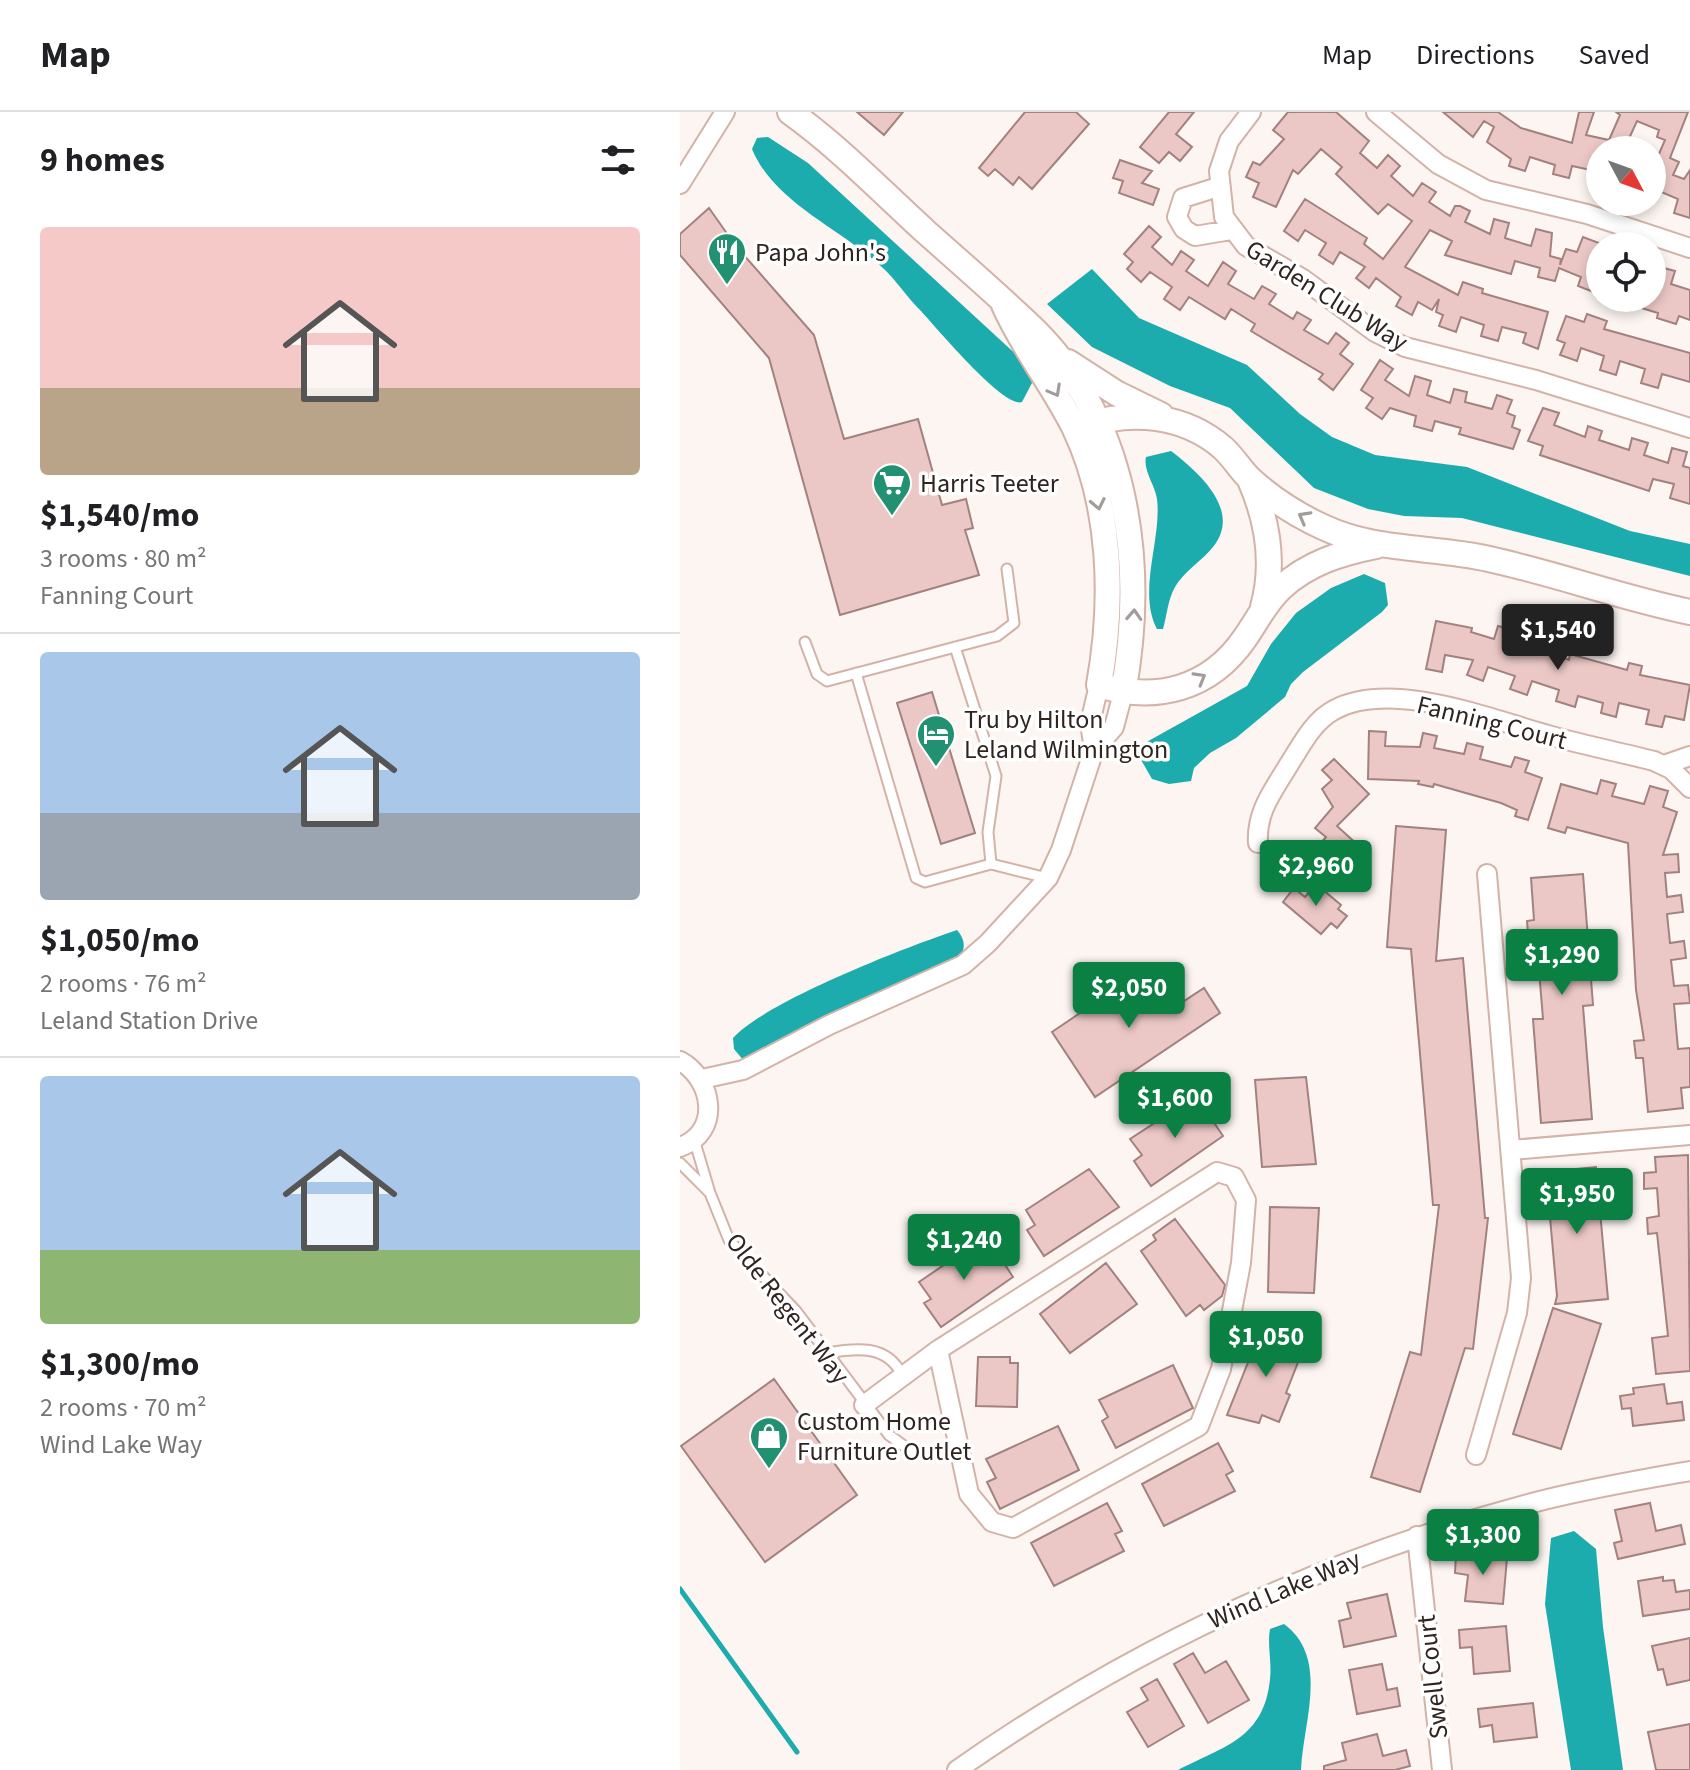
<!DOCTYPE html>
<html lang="en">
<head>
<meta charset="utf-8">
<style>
  body { margin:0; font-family:"Source Sans 3",sans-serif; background:#f2f2f2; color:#202124; height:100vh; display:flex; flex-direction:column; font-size:30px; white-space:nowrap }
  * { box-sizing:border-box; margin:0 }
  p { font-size:26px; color:#757577 }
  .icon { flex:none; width:44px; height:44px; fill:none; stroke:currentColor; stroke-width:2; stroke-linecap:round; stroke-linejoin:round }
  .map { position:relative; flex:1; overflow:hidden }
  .side { display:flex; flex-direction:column; background:#fff; width:680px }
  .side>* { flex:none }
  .needle { width:52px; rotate:131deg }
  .controls { position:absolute; left:906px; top:24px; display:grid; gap:16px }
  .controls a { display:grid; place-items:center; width:80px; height:80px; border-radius:50%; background:#fff; box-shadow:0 4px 12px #0003; font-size:40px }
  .price { position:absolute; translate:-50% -68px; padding:0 18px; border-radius:8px; background:#0b8043; color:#fff; font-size:26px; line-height:52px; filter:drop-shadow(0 2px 4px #0008) }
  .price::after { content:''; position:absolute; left:50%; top:48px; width:24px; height:18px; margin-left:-12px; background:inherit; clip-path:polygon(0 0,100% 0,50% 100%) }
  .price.current { background:#222; color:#fff }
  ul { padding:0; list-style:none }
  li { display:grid; align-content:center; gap:16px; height:424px; padding:0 40px }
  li+li { border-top:2px solid #e0e0e0 }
  li span { display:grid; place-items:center; height:248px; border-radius:8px; color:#555 }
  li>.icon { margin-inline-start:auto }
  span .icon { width:144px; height:144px; fill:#fffc; stroke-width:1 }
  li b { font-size:34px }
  h2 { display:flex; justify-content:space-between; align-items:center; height:96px; padding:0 40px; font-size:34px }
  header { display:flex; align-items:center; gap:48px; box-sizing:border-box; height:112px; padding:0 40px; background:#fff; border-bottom:2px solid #e0e0e0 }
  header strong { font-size:38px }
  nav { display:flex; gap:44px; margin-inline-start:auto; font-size:28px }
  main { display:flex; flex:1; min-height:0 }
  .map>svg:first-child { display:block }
  .water { fill:#1cacae }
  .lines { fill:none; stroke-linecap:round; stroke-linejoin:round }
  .stream { stroke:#1cacae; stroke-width:5 }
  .building { fill:#ebc8c6; stroke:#a2817f; stroke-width:2 }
  .lane-casing { stroke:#d3b3a8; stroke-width:13 }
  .street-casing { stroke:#d3b3a8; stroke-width:22 }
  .secondary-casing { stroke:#d3b3a8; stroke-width:28 }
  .lane { stroke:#fff; stroke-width:9 }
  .street { stroke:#fff; stroke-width:18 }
  .secondary { stroke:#fff; stroke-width:24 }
  .oneway { stroke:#a29c9b }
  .labels { text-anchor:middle; stroke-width:7; stroke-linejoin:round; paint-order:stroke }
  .poi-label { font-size:26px; fill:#302420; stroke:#fff; text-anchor:start }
  .street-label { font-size:26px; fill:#302420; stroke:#fff }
</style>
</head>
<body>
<header>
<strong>Map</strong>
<nav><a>Map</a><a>Directions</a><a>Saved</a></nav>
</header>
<main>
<section class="side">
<h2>9 homes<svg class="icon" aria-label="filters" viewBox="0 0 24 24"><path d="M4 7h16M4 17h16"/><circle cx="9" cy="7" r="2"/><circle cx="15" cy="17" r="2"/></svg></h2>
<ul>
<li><span style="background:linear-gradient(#f6c9c9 65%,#b9a48a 0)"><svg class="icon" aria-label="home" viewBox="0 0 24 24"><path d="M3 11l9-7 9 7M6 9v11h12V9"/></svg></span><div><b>$1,540/mo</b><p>3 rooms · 80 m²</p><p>Fanning Court</p></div></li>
<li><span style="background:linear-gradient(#a9c7e8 65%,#9aa5b1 0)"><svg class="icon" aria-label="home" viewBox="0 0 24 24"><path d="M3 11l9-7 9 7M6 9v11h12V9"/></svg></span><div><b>$1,050/mo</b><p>2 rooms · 76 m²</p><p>Leland Station Drive</p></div></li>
<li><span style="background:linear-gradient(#a9c7e8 70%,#8fb573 0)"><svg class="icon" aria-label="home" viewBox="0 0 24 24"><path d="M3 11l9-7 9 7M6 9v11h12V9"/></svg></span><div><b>$1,300/mo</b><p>2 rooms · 70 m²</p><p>Wind Lake Way</p></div></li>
</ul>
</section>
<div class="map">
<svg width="1010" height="1658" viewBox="0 0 1010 1658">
  <rect width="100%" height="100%" fill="#fcf5f2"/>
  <!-- water -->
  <path class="water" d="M88 25 128 51 340 246 353 269 342 290C324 297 255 214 240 198 227 185 216 168 203 156 163 118 94 91 72 37L77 26Z
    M412 157 459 206 567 253 620 302 652 325 695 343 787 355 950 419 1010 432V464L782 406 724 404 688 397 634 376 550 296 490 274 412 235 367 192Z
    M491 339C517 359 563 398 533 435 522 449 504 459 495 475 488 487 487 503 483 517H477C457 479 482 427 477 387 475 373 463 359 466 345Z
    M684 462 705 471 708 493 702 500 623 560 611 572 605 585 556 626 530 641 514 656 511 669 489 672 472 667 460 646 463 632 567 574 591 532 616 501 651 476Z
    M277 818C287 830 285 838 277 850L64 949 54 937 53 926C87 889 224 836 277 818Z
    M894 1419 916 1437 923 1515 943 1658H891L865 1492 871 1426Z
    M604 1512C650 1546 623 1610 621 1658H498C544 1634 584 1627 590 1567 592 1549 587 1534 590 1517Z"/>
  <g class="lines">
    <!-- stream -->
    <path class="stream" d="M0 1477 117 1640"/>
  </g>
  <!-- building -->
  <path class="building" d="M177 0H223L204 23Z
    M345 0H396L409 12 352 77 339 65 333 73 315 57 308 64 299 56Z
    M489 0H514L496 22 512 35 500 49 489 40 479 51 460 35Z
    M608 0H656L689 29 680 41 697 56 708 43 720 54 711 64 733 84 742 71 756 80 749 90 770 104 775 94H780L790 99 785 110 810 122 814 107 829 111 825 126 851 134 856 117 872 121 870 144 881 147 880 153 886 137 897 140 903 125 919 131 913 145 920 147V170L916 181 898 174 901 165 879 156 875 169 858 165 860 156 835 149 831 162 765 143 772 129 750 118 725 155 778 183 783 170 803 177 802 181 868 200 858 237 843 231 846 221 822 215 818 229 801 224 804 213 781 205 776 220 759 214 763 203 756 200 759 187 752 198 738 190 732 203 716 194 721 185 696 166 689 176 676 166 685 155 660 140 653 152 639 143 646 131 625 118 618 129 604 119 625 87 687 126 684 132 703 147 732 109 708 92 698 102 656 62 662 55 641 37 618 62 613 58 596 95 573 85 579 71 566 65 573 50 580 53 604 27 593 18Z
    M763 0H818L841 16 892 31 899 0H914L906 23 929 28 940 3 936 0H1008L990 46 999 50 993 63 1004 67 1010 58V106L994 101 998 87 972 76V58L985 28 977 25 979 18 957 9 946 33 949 38H920V60L892 54 889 66 873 62 875 53 850 45 845 59 829 54 831 47 807 30 814 15 804 9 793 25Z
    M440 48 472 59 462 71 479 77 473 93 439 81 443 69 433 66Z
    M29 96 55 133 134 223 164 327 238 307 262 393 286 387 293 416 285 418 299 463 160 503 89 246 0 143V122Z
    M469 114 481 125 472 135 492 153 501 139 514 148 506 159 528 174 543 150 556 159 548 172 574 187 582 174 596 182 589 192 613 207 617 200 631 208 624 218 648 232 656 221 669 231 660 242 673 252 653 278 639 267 643 262 571 219 575 212 551 197 545 207 509 185 500 198 484 187 492 175 470 160 461 170 447 157 453 150 444 142Z
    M980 155 995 159 991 172 1010 178V208L999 204 996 212 977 206 978 201 938 189 972 186Z
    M907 202 927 209 924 217 1010 241V270L982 262 978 276 961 271 965 257 940 249 936 263 920 258 924 244 901 236 897 249 880 243 885 231 877 228 886 204 904 210Z
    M700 248 713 257 705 268 729 284 735 264 751 269 747 283 770 291 774 277 787 280 785 290 812 297 817 283 832 288 827 301 835 304 832 315 840 318 833 337 779 322 781 316 755 309 752 319 734 314 736 304 710 296 702 307 686 296 693 286 681 278Z
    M863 296 879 301 874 313 905 325 908 314 922 319 919 328 949 338 952 326 968 331 964 343 988 351 992 336 1007 340 1003 354 1010 356V392L990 386 994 372 973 367 969 379 860 343 863 334 848 329Z
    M756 509 792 516 791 520 814 527 818 514 850 522 870 529 866 540 889 548 890 542 947 558 949 551 962 554 960 563 1010 573 1004 608 985 604 982 615 966 612 969 598 939 591 936 605 921 601 923 591 898 584 895 595 876 589 879 578 852 569 847 583 830 577 835 564 808 555 803 569 787 563 793 548 765 543 762 560 746 557Z
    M252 580 295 721 261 732 217 591Z
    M689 619 706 620 705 634 740 635 743 621 757 624 754 636 784 642 787 631 803 635 800 647 831 655 835 645 849 649 845 660 862 666 848 708 835 704 837 698 821 691 754 672 753 675 738 672 739 669 688 667Z
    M654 647 689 682 657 714 679 734 675 738 685 746 675 758 666 750 656 762 632 741 646 725 635 716 653 695 642 677 652 668 642 658Z
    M921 668 936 672 932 684 964 692 970 674 988 679 983 695 997 700 983 743 998 742 999 760 985 761 987 785 1001 783 1003 800 987 802 990 831 1004 829 1006 846 991 848 994 874 1008 873 1010 891 994 892 998 937 1010 936V975L1001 976 1003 996 968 1000 963 946H956L954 929 964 928 956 878 948 731 887 715 885 721 868 716 881 672 917 682Z
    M716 714 766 718 756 849 783 846 805 1106H808L793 1237 785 1236 740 1380 691 1365 730 1240 741 1243 759 1093H753L731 837 707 835Z
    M903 762 913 893 903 894 912 1007 861 1011 853 907H863L856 821H848L847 809 854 808 851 766Z
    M636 772 661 793 658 797 667 804 657 816 651 811 641 822 603 790 614 776 625 785Z
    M468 855 495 895 524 876 540 901 415 985 372 920Z
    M626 965 636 1052 582 1055 575 968Z
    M516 984 543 1024 471 1074 454 1049 462 1043 450 1027Z
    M1008 1043 1010 1259 976 1262 972 1226 988 1224 977 1121 968 1122 967 1106 979 1104 977 1076 964 1077V1061L976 1060 975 1045Z
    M916 1055 928 1187 875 1192 877 1184 866 1060Z
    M409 1057 439 1095 364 1144 347 1118 355 1113 346 1098Z
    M590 1095 639 1096 634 1181 588 1180Z
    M495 1107 545 1173 542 1184 524 1198 520 1193 506 1204 461 1139 476 1128 473 1123Z
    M302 1127 314 1145 318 1142 333 1165 261 1215 244 1191 251 1187 239 1170Z
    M426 1151 457 1192 390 1241 360 1202Z
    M873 1196 921 1212 881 1337 833 1322Z
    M581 1218 624 1235 606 1281 610 1283 599 1310 582 1303 579 1311 547 1303Z
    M298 1245H330V1251H338L337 1295 296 1294Z
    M493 1253 513 1296 436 1336 422 1309 428 1305 419 1288Z
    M94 1267 177 1383 85 1450 1 1334Z
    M984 1272 987 1292 1002 1290 1004 1308 953 1314 951 1296 942 1297 940 1284 954 1282 953 1276Z
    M378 1314 399 1358 320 1397 307 1370 316 1366 306 1347Z
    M538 1331 553 1359 546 1363 555 1379 484 1414 462 1372Z
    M427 1391 442 1419 435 1422 444 1439 374 1474 351 1431Z
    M970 1391 976 1419 1001 1413 1005 1432 938 1447 934 1431 942 1429 935 1398Z
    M776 1441 827 1446 823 1492 785 1489 788 1463 775 1461Z
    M983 1465V1469L994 1468 996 1480 1010 1478V1497L963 1504 958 1469Z
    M707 1482 716 1524 664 1535 659 1509 671 1506 667 1491Z
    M826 1514 830 1559 794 1562 792 1535 780 1536 779 1518Z
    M1010 1526V1568L987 1573 983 1557 978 1558 972 1534Z
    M513 1541 525 1561 546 1549 569 1588 528 1611 494 1552Z
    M702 1552 707 1578 717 1576 720 1594 677 1602 669 1558Z
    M477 1567 504 1614 468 1635 447 1600 468 1588 461 1576Z
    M853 1591 857 1625 814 1630 812 1613 800 1615 798 1597Z
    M1010 1612V1658H976L968 1620Z
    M697 1622 703 1644 726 1638 730 1654 715 1658H644V1654L666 1648 662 1631Z"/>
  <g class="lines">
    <!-- lane casing -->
    <g class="lane-casing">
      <path id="lane" d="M125 530 137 562 147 569 317 524 334 511 327 457
        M275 535 316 664 308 720 311 752
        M176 561 236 766 245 770 311 752 367 766
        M0 1051 30 1081 14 1027
        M30 1081 49 1128 116 1199 209 1323 231 1339
        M146 1241C176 1236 207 1232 222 1263"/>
    </g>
    <!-- street casing -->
    <g class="street-casing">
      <path id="street" d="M571 0 549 29 539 59 544 105 566 134 623 167 695 220 725 235 856 268 1010 316
        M696 0 758 52 806 78 907 102 1010 136
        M0 72 45 0
        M538 75 503 86 497 105 504 117 515 124 551 118
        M414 638 410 611 419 573
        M984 653 1010 644
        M578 731C576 700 593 679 608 654 621 634 632 610 654 598 711 567 810 607 868 623 903 633 939 640 974 649L991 657 1010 676
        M0 949C33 967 42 1020 0 1035
        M22 967 63 958 149 913 283 853 308 831 368 766 381 738 414 638 434 615 443 581
        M831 1038 1010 1023
        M184 1293 258 1238 537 1060 554 1065 566 1088 561 1151 541 1257 519 1314 333 1416 312 1410 289 1382 258 1238
        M796 1343 837 1201 841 1166 807 762
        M737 1424 762 1658
        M277 1658C454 1534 646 1445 856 1390 906 1377 959 1368 1010 1359"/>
    </g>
    <!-- secondary casing -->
    <g class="secondary-casing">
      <path id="secondary" d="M110 0C159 35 202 80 247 121 280 150 314 180 346 210 448 304 467 450 443 581
        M324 193C343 236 373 273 394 315 432 394 434 489 419 573 476 591 530 577 565 526 577 509 585 491 601 476 628 451 661 441 696 434
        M388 250 436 281 481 303
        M405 314C451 297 505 303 543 336 554 346 561 359 571 368 592 387 617 403 643 415 696 440 753 434 809 447 877 462 942 486 1010 500
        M570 368C588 409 595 451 583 495"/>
    </g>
    <!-- lane -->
    <use href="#lane" class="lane"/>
    <!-- street -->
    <use href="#street" class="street"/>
    <!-- secondary -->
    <use href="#secondary" class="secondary"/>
  </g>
  <!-- one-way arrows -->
  <defs><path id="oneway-chevron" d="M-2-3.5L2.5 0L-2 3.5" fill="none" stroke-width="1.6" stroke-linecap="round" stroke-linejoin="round" transform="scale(2)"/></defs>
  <g class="oneway">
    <use href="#oneway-chevron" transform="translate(375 279) rotate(61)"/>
    <use href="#oneway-chevron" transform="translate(418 392) rotate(78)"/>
    <use href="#oneway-chevron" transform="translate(624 405) rotate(-151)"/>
    <use href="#oneway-chevron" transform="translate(454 503) rotate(-87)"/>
    <use href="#oneway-chevron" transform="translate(520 566) rotate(-30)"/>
  </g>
  <!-- icons -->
  <defs>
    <g id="restaurant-pin" transform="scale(2)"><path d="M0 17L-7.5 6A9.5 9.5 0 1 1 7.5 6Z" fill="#229172" stroke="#fff"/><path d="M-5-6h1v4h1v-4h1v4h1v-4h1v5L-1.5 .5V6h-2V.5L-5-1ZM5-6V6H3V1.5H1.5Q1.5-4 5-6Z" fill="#fff"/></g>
    <g id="supermarket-pin" transform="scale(2)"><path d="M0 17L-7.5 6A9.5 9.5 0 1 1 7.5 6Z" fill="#229172" stroke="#fff"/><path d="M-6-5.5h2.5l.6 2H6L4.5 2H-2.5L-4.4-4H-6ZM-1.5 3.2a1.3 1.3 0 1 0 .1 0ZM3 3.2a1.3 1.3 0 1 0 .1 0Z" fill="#fff"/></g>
    <g id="hotel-pin" transform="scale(2)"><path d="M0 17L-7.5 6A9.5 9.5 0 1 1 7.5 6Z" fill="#229172" stroke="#fff"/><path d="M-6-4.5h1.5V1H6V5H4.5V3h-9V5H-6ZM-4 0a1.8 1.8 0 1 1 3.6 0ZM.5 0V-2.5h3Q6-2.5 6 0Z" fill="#fff"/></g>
    <g id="shop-pin" transform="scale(2)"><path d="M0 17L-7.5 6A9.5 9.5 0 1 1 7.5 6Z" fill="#229172" stroke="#fff"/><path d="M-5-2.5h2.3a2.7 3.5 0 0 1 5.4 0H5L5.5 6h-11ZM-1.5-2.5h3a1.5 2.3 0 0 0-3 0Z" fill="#fff"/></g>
  </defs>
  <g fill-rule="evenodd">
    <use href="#restaurant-pin" x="47" y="140"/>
    <use href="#supermarket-pin" x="212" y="371"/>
    <use href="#hotel-pin" x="256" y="622"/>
    <use href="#shop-pin" x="89" y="1324"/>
  </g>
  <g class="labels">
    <!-- poi labels -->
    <g class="poi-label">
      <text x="75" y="149">Papa John's</text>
      <text x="240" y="380">Harris Teeter</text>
      <text x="284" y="616">Tru by Hilton<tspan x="284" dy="30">Leland Wilmington</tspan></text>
      <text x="117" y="1318">Custom Home<tspan x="117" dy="30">Furniture Outlet</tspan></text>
    </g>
    <!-- street labels -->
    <g class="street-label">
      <text transform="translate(647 183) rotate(32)" y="9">Garden Club Way</text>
      <text transform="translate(812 610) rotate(14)" y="9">Fanning Court</text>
      <text transform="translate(108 1196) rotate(52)" y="9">Olde Regent Way</text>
      <text transform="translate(604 1477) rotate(-23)" y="9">Wind Lake Way</text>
      <text transform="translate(752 1565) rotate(-96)" y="9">Swell Court</text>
    </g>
  </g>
</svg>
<div class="controls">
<a><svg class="needle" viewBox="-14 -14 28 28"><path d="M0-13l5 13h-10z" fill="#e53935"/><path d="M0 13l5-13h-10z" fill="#757577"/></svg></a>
<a><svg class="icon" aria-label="locate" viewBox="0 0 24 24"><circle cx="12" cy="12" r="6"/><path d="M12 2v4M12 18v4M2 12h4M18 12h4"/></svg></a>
</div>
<b class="price current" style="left:878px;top:560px">$1,540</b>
<b class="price" style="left:636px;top:796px">$2,960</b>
<b class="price" style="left:882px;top:885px">$1,290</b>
<b class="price" style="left:449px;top:918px">$2,050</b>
<b class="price" style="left:495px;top:1028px">$1,600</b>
<b class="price" style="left:897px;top:1124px">$1,950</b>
<b class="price" style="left:284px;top:1170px">$1,240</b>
<b class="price" style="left:586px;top:1267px">$1,050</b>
<b class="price" style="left:803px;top:1465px">$1,300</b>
</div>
</main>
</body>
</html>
